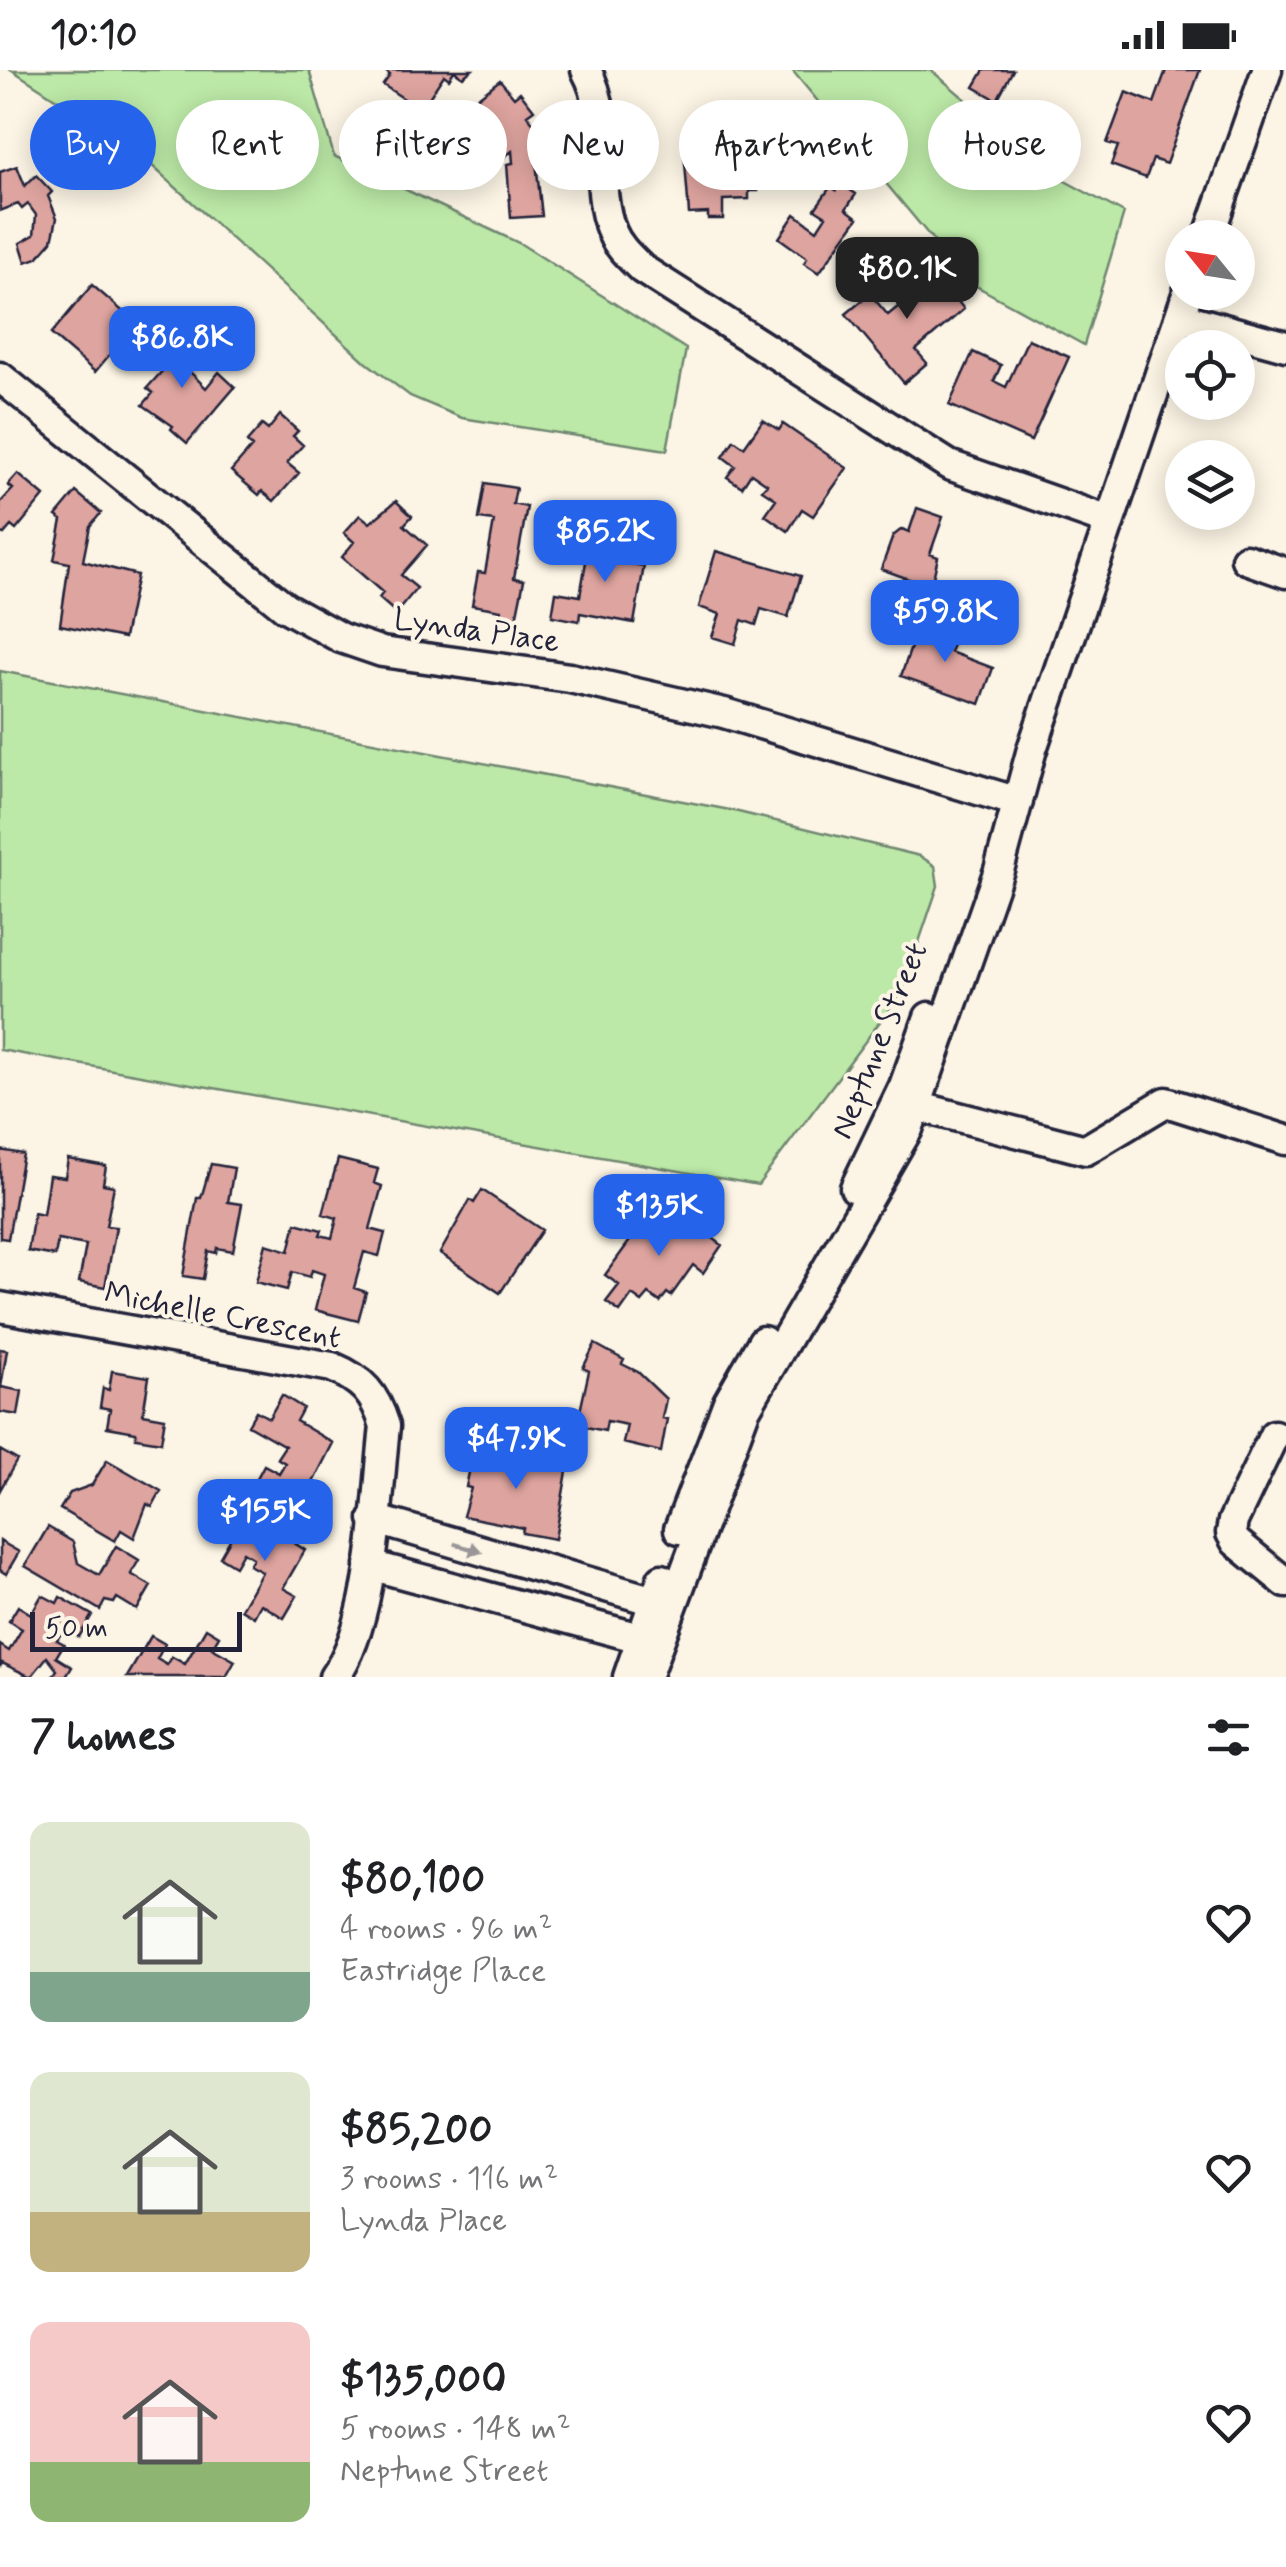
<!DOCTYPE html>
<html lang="en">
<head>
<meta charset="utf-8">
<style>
  body { margin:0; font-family:Mynerve,sans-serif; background:#f6f6f6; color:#202124; height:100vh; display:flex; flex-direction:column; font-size:38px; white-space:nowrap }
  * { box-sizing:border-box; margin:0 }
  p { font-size:32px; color:#757577 }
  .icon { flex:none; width:55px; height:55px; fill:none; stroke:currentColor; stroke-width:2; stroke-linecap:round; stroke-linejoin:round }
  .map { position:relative; height:1607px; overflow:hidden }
  .sheet { display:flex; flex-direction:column; background:#fff; flex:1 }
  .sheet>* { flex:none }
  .top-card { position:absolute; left:30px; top:30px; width:1228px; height:90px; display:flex; gap:20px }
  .needle { width:65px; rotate:300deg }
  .controls { position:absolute; left:1165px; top:150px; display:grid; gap:20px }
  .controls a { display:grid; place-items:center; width:90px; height:90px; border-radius:50%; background:#fff; box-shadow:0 5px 25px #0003; font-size:50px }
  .scale { position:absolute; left:30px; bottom:25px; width:212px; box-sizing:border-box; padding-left:10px; border:5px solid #22223b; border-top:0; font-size:28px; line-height:35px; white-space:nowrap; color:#22223b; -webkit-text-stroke:8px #fcf5e5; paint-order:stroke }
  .price { position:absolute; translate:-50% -85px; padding:0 22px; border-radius:20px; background:#2563eb; color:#fff; font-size:32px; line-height:65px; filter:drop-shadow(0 2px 5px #0008) }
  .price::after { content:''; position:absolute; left:50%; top:60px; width:30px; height:22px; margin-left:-15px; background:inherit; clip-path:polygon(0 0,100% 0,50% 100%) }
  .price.selected { background:#222; color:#fff }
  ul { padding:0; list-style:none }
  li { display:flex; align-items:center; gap:30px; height:250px; padding:0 30px }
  li span { display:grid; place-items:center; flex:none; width:280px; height:200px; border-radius:20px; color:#555 }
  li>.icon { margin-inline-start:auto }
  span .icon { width:120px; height:120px; fill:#fffc; stroke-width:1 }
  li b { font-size:42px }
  h2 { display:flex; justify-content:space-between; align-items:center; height:120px; padding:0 30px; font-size:42px }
  .tag { padding:0 35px; border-radius:45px; background:#fff; box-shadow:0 5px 25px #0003; font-size:35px; line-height:90px }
  .tag.selected { background:#2563eb; color:#fff }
  .status { display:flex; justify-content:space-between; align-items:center; height:70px; padding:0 50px; background:#fff; direction:ltr }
  .status svg { height:28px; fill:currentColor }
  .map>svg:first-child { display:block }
  .green { fill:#bce9a7; stroke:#6f8671; stroke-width:2.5 }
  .building { fill:#dea49f; stroke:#22223b; stroke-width:2.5 }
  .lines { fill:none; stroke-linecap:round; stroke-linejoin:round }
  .minor-casing { stroke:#22223b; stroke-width:35 }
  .minor { stroke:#fcf5e5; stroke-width:28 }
  .oneway { fill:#9a9698 }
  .labels { text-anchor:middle; stroke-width:8; stroke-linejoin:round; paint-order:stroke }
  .street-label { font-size:32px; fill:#22223b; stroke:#fcf5e5 }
</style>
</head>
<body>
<div class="status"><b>10:10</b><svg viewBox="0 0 49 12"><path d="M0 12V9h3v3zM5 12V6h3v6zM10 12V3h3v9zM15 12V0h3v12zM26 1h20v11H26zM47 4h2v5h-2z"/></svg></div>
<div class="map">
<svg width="1286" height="1607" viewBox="0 0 1286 1607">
  <rect width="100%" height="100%" fill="#fcf5e5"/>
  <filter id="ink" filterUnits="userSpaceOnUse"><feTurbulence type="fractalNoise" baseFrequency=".01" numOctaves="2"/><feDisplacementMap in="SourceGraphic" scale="20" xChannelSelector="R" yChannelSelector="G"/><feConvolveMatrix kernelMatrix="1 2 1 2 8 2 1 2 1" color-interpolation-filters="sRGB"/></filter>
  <g filter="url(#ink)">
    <!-- green -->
    <path class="green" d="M12 0H309L334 86 521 174 686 279 667 380 462 348 410 326 367 293 135 80Z
      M792 0H931L1054 105 1124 143 1084 275 967 211Z
      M0 601 730 740 920 786 935 796 938 816 902 922 758 1115 0 980Z"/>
    <!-- building -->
    <path class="building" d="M384 0H472L463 7 454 1 449 9 444 5 421 40 383 15 390 5Z
      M984 0H1013L997 30 974 17Z
      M1166 0H1200L1166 94 1153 89 1146 108 1111 95 1118 76 1107 73 1126 22 1154 33Z
      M500 10 514 27 520 22 534 40 527 45 539 60 533 65 542 146 511 148 507 94 513 93 512 81 475 109 463 93 482 78 456 44Z
      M757 77 758 121H749V129L723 130V149H708V143L689 144 684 80Z
      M17 96 25 116 36 105 52 122 48 126 57 148 52 171 37 188 26 192 20 173 34 165 36 145 28 134 22 139 18 134 0 141V102Z
      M840 113 856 124 846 139 858 148 819 203 804 193 807 188 779 168 795 144 817 160 826 146 815 139 831 116 836 120Z
      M927 194 964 239 916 280 927 293 904 313 846 244 870 224 888 245 915 223 906 211Z
      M92 215 141 257 115 286 111 283 95 302 51 264Z
      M159 264 189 290 184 296 206 318 219 302 235 317 187 373 171 359 173 356 143 335 153 323 147 318 164 299 144 282Z
      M1028 269 1069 287 1031 371 949 335 973 282 1001 295 994 311 1006 317Z
      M280 345 298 361 293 366 303 375 287 393 299 403 274 431 262 421 259 425 231 401 252 377 247 372 262 355 268 360Z
      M763 350 779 360 783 354 847 398 813 446 802 439 788 461 765 445 776 429 762 420 767 414 751 403 742 417 727 407 735 396 723 387 734 370 744 377Z
      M18 404 44 426 16 460 11 456 4 464 0 463V433L13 419 8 415Z
      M485 413 516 418 513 434 527 437 514 508 524 510 516 549 500 546 501 540 472 535 478 502 485 503 494 451 479 449Z
      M76 422 101 443 90 456 83 491 137 505 124 568 60 555 69 493 54 490 62 450 56 446Z
      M396 431 412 446 404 455 427 475 401 505 417 518 396 543 379 528 383 523 342 487 354 472 344 463 360 445 370 453Z
      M917 438 943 447 930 484 938 487 931 517 881 499 893 466 902 459 909 462Z
      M599 463 629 468 625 493 644 496 634 553 580 543 579 551 552 546 556 522 580 526 587 486 595 487Z
      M716 481 801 506 788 547 761 539 756 555 742 550 735 574 712 567 720 544 699 537Z
      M920 551 957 565 950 582 993 598 980 634 901 606Z
      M0 1080 23 1084 8 1169 0 1168Z
      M68 1089 106 1096 103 1114 114 1116 106 1156 116 1157 105 1217 79 1212 86 1175 58 1170 55 1186 28 1181 34 1143 43 1145 49 1105 65 1107Z
      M338 1089 378 1099 374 1113 382 1116 370 1159 385 1163 379 1186 364 1182 354 1218 366 1222 358 1251 315 1240 324 1204 312 1200 310 1207 292 1202 287 1220 256 1212 266 1174 289 1181 296 1153 322 1160 320 1165 332 1168 337 1148 323 1144Z
      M211 1094 234 1098 228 1132 242 1134 233 1181 217 1178 216 1183 208 1181 203 1209 183 1206 197 1128H201Z
      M482 1120 542 1160 500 1223 440 1183 470 1130 474 1133Z
      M653 1139 677 1157 685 1147 722 1175 703 1203 693 1195 671 1226 667 1223 660 1232 649 1224 642 1232 632 1225 620 1242 606 1232 619 1215 605 1205Z
      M595 1274 624 1290 622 1294 638 1302 666 1329 662 1348 667 1349 661 1382 623 1373 627 1355 607 1351 605 1361 577 1355 589 1301 583 1298Z
      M0 1279 7 1280 1 1317 22 1321 18 1345 0 1342Z
      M112 1301 149 1307 143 1344 165 1348 161 1372 136 1368V1362L107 1357 110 1339 100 1337 103 1318 109 1320Z
      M282 1325 303 1338 296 1351 333 1373 301 1436 256 1410 264 1395 279 1403 285 1393 277 1388 285 1376 248 1355 256 1341 269 1348Z
      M474 1378 568 1396 555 1469 522 1463 523 1458 463 1446 471 1418 466 1417Z
      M0 1380 17 1390 0 1420Z
      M107 1390 161 1421 152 1437 147 1434 134 1468 121 1460 115 1471 60 1439 70 1423 92 1415Z
      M246 1442 305 1480 283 1518 297 1526 284 1548 261 1534 254 1547 241 1539 262 1502 249 1495 253 1488 243 1482 235 1496 220 1487Z
      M48 1457 73 1472 78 1493 99 1505 116 1476 139 1490 131 1504 151 1516 137 1540 117 1528 114 1533 105 1531 100 1540 25 1496Z
      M0 1471 19 1482 6 1504 0 1500Z
      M42 1525 57 1533 60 1527 92 1545 79 1567 64 1558 57 1570 64 1574 56 1587 72 1597 66 1607H52L57 1600 47 1587 31 1607 2 1593 0 1597V1575L9 1581 22 1559 9 1551 18 1536 31 1544Z
      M206 1558 219 1566 212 1578 235 1591 226 1607H127L151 1566 165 1574 157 1589 167 1595 172 1587 185 1594Z"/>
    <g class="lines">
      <!-- minor casing -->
      <g class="minor-casing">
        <path id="minor" d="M586 0C614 50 591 111 612 162 618 177 631 188 642 199L949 395 1109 451
          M1208 168 1267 0
          M1180 247 1286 276
          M0 307 285 537 341 568 382 582 570 608 724 643 1018 732
          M1246 489 1286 503
          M904 1033 1086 1080 1166 1032 1286 1070
          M855 1118 904 1016 929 947
          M0 1237 332 1297C363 1310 375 1324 385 1356 377 1424 375 1553 334 1607
          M1274 1365 1233 1451 1231 1463 1236 1472 1286 1513
          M374 1449 671 1536
          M679 1459 728 1332 763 1271
          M370 1495 658 1573
          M628 1607 662 1509
          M646 1607 745 1340 908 1059 999 800 1032 679 1188 222"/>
      </g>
      <!-- minor -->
      <use href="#minor" class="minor"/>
    </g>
    <!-- one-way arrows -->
    <defs><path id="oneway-solid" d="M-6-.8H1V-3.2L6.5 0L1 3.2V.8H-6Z" transform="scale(2.5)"/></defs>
    <use class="oneway" href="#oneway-solid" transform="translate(468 1478) rotate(17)"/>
  </g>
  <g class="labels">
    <!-- street labels -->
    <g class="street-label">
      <text transform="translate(477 559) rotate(8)" y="11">Lynda Place</text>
      <text transform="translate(878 970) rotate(-68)" y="11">Neptune Street</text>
      <text transform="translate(223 1244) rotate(11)" y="11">Michelle Crescent</text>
    </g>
  </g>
</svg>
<div class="controls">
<a><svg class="needle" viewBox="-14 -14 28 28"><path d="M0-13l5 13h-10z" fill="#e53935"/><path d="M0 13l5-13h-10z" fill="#757577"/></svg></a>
<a><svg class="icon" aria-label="locate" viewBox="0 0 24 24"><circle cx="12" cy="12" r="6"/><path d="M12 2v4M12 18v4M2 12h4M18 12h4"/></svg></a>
<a><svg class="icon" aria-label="layers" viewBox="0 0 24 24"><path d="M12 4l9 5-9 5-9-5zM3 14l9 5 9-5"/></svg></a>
</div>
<div class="scale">50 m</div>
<b class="price selected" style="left:907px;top:252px">$80.1K</b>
<b class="price" style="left:182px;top:321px">$86.8K</b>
<b class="price" style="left:605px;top:515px">$85.2K</b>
<b class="price" style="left:945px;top:595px">$59.8K</b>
<b class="price" style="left:659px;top:1189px">$135K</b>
<b class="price" style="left:516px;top:1422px">$47.9K</b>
<b class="price" style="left:265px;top:1494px">$155K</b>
<div class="top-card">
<a class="tag selected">Buy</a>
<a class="tag">Rent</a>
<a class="tag">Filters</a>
<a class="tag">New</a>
<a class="tag">Apartment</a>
<a class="tag">House</a>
</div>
</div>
<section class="sheet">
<h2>7 homes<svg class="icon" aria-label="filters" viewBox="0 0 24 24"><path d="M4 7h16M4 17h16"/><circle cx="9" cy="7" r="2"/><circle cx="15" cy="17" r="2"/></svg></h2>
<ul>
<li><span style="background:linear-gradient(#dfe7d0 75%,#7fa58c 0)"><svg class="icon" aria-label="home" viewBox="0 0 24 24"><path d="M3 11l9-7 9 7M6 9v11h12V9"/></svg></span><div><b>$80,100</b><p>4 rooms · 96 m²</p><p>Eastridge Place</p></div><svg class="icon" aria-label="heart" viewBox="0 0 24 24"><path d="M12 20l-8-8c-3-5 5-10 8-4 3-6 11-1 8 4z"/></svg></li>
<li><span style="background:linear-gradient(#dfe7d0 70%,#c2b280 0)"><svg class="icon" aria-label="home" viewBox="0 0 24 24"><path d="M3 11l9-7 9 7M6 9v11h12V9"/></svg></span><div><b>$85,200</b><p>3 rooms · 116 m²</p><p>Lynda Place</p></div><svg class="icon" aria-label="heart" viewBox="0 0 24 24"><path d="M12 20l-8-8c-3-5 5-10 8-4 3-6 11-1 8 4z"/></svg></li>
<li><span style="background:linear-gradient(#f6c9c9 70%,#8fb573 0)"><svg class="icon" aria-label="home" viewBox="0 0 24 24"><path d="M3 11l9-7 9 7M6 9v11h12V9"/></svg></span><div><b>$135,000</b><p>5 rooms · 148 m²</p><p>Neptune Street</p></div><svg class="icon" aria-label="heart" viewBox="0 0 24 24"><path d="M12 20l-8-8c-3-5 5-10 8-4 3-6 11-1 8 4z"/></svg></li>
</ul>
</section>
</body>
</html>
